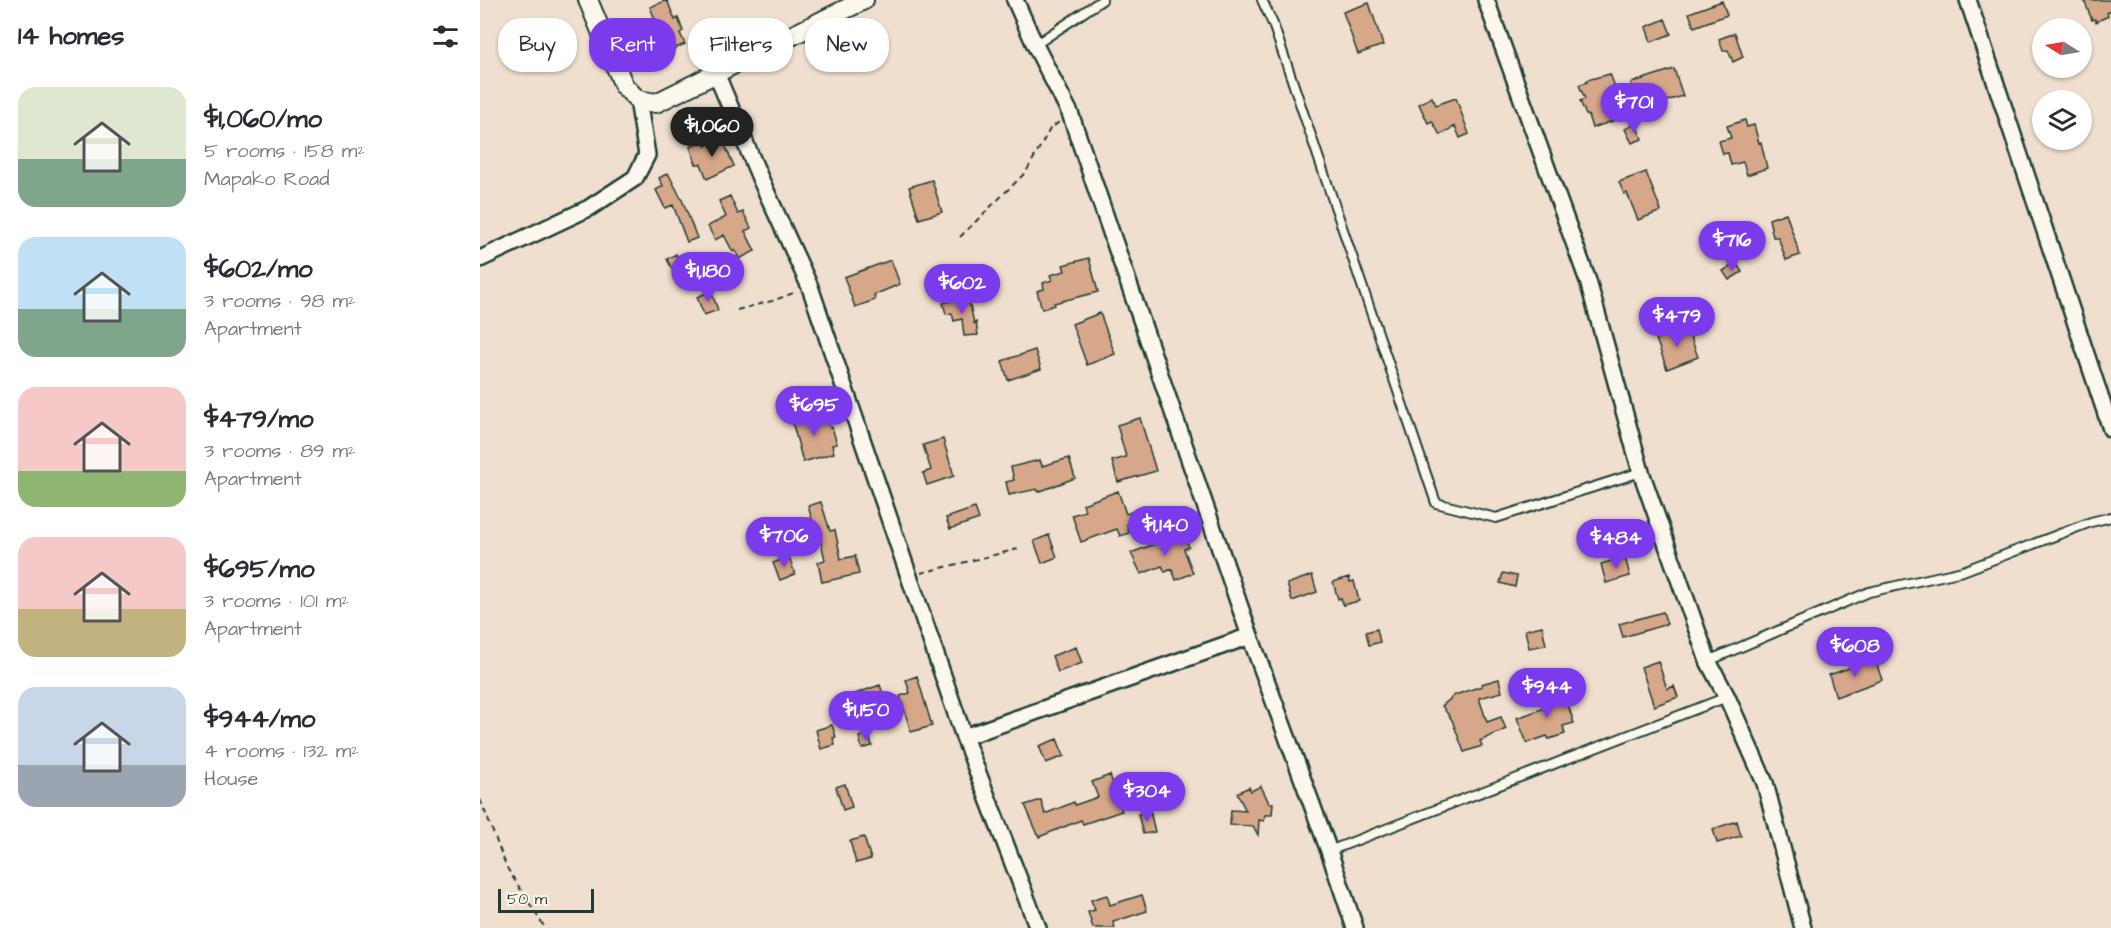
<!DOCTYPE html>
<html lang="en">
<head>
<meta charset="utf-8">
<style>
  body { margin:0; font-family:"Architects Daughter",sans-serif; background:#f2f2f3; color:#2b2b33; height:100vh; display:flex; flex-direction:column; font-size:22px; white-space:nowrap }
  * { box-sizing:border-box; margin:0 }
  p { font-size:20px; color:#7c7c81 }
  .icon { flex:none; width:33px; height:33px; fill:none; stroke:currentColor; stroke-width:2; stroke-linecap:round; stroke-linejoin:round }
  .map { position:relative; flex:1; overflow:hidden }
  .panel { display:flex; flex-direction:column; background:#fff; width:480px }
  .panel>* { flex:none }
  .guide { position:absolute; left:18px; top:18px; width:570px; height:54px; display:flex; gap:12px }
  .needle { width:39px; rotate:281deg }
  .tools { position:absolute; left:1552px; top:18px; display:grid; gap:12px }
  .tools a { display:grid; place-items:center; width:60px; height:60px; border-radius:50%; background:#fff; box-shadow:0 2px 4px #0004; font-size:30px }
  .scale { position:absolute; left:18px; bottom:15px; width:96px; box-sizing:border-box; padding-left:6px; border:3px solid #1f3d34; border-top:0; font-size:16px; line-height:21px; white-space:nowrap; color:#1f3d34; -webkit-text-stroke:4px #fbf7ec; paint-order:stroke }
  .price { position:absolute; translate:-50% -51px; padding:0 14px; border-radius:21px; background:#7c3aed; color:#fff; font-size:20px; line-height:39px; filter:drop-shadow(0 2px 3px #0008) }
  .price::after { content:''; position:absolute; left:50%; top:36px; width:18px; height:14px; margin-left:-9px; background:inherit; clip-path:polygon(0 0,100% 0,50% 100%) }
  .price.selected { background:#222; color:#fff }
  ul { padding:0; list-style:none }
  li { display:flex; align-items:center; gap:18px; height:150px; padding:0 18px }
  li span { display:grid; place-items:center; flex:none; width:168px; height:120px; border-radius:18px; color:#555 }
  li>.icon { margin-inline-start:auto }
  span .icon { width:72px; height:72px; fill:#fffc; stroke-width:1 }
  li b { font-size:26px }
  h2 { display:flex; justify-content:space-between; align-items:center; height:72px; padding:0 18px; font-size:26px }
  .tag { padding:0 21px; border-radius:24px; background:#fff; box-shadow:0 2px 4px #0004; font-size:21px; line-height:54px }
  .tag.selected { background:#7c3aed; color:#fff }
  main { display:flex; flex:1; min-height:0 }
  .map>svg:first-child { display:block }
  .building { fill:#d7a789; stroke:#1f3d34; stroke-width:1.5 }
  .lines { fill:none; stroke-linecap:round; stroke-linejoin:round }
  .service-casing { stroke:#1f3d34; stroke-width:12 }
  .minor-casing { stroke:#1f3d34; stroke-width:20 }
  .tertiary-casing { stroke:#1f3d34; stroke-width:22 }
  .path { stroke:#1f3d34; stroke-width:2; stroke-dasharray:6 4.5; stroke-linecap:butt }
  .service { stroke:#fbf7ec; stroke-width:8 }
  .minor { stroke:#fbf7ec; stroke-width:15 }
  .tertiary { stroke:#fbf7ec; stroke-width:18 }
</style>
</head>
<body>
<main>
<section class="panel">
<h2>14 homes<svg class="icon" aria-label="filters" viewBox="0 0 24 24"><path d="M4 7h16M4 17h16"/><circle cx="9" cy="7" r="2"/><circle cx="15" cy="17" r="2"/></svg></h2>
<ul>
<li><span style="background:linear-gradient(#dfe7d0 60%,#7fa58c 0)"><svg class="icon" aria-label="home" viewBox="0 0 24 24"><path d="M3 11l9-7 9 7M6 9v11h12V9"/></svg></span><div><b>$1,060/mo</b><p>5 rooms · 158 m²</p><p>Mapako Road</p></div></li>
<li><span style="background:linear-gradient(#bfe0f5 60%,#7fa58c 0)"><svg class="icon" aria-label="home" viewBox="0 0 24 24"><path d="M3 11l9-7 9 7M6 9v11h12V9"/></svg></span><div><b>$602/mo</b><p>3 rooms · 98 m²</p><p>Apartment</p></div></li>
<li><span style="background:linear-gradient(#f6c9c9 70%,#8fb573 0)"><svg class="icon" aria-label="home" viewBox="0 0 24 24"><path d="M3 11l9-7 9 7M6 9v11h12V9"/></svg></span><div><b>$479/mo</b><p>3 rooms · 89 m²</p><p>Apartment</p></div></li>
<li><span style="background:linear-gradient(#f6c9c9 60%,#c2b280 0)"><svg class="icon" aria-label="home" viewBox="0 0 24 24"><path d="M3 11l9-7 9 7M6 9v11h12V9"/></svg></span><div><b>$695/mo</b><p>3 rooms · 101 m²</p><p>Apartment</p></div></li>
<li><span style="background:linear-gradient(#c9d6e8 65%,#9aa5b1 0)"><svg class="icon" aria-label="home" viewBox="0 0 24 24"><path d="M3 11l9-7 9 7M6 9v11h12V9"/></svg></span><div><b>$944/mo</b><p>4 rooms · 132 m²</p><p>House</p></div></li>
</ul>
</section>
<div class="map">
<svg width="1631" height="928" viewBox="0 0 1631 928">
  <rect width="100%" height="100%" fill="#f0dfce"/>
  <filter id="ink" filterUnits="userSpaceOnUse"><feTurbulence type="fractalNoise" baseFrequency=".0167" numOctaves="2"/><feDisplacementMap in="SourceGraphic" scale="12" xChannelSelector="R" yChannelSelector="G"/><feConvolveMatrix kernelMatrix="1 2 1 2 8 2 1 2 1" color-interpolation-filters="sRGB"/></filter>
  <g filter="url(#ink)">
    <!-- building -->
    <path class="building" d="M187 0 195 20 198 18 203 31 200 33 205 44 189 51 184 40 180 41 175 28 178 27 170 7Z
      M1604 0H1631V11L1627 13 1628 16 1616 22 1615 19 1612 20Z
      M1242 1 1247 15 1214 27 1209 13Z
      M889 3 903 45 878 54 863 12Z
      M1185 19 1191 34 1171 42 1166 27Z
      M1255 33 1263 57 1253 62 1248 50 1243 51 1239 39Z
      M1194 69 1203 96 1163 108 1151 83Z
      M1130 74 1137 92 1132 94 1142 118 1112 128 1108 115H1106L1100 101 1105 99 1099 85 1107 82V80Z
      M952 97 956 105 976 98 989 134 980 138 975 126 960 135 952 121 948 123 939 104Z
      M1265 120 1267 127 1274 125 1279 143 1281 142 1287 168 1267 175 1263 162 1251 165 1248 153 1243 154 1239 141 1251 138 1247 126Z
      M1156 124 1162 139 1152 143 1145 129Z
      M242 138 254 166 227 179 221 164H216L210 147 223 142 225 146Z
      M1166 172 1181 211 1158 220 1147 193 1144 194 1139 182Z
      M188 173 203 202 217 238 207 242 193 205 185 208 176 190 183 186 179 178Z
      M452 180 462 212 439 219 429 187Z
      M250 196 258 214 263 212 271 228 265 231 275 251 259 259 255 250 253 252 244 235 235 240 228 226 246 217 239 201Z
      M1306 213 1320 255 1306 260 1298 237H1293L1289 219Z
      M196 254 206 275 197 279 187 259Z
      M609 258 618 292 574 303 575 305 562 309 557 291 564 289 563 283 572 280 570 275 585 271 583 265Z
      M411 260 420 284 394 295 395 300 375 307 364 277Z
      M1256 263 1262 272 1249 280 1243 271Z
      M231 291 238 310 224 315 217 297Z
      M488 297 494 323 496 322 498 335 484 336 482 319 474 321 472 313 466 314 463 303Z
      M620 313 635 354 607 365 592 324Z
      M1207 327 1218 357 1187 369 1176 339Z
      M555 350 561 369 528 380 522 361Z
      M345 412 350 428 352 427 357 444 352 445 354 453 323 462 312 421Z
      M660 418 676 471 638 482 632 461 646 457 637 425Z
      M463 439 474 476 447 485 443 473 451 470 443 445Z
      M589 458 595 478 558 492 557 489 529 495 526 482 534 480 531 467 560 460 562 466Z
      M638 491 646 514 654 511 657 521 647 525 649 533 640 536 637 529 601 542 592 515 605 511 603 504Z
      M341 502 350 531 355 530 361 559 375 556 379 574 342 582 338 562 345 560 338 529 335 530 328 506Z
      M495 508 499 519 470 529 466 518Z
      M703 533 709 547 704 549 713 573 696 580 692 569 685 572 682 566 661 574 651 553Z
      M569 535 577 557 562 563 554 541Z
      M291 536 293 545 284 547 282 538Z
      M309 557 315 574 300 580 293 563Z
      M1145 557 1150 576 1126 583 1121 564Z
      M1023 573 1037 576 1035 587 1020 583Z
      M832 575 837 592 812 601 807 584Z
      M869 577 870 582 874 581 879 601 863 605 861 598 858 599 853 582Z
      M1183 612 1187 624 1143 637 1139 624Z
      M1062 626 1066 645 1049 648 1045 630Z
      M897 629 900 642 889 645 886 632Z
      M596 647 602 663 578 672 572 656Z
      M1395 659 1402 680 1356 697 1349 675Z
      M1178 661 1187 689 1194 686 1198 697 1174 706 1161 667Z
      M437 676 452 726 431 732 420 696 430 693 426 680Z
      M1019 679 1022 692 999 698 1007 722 1021 717 1026 729 1000 741 1002 746 984 752 972 720 962 706 975 695 1002 686 1001 684Z
      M400 685 403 694 361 709 358 700Z
      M1083 690 1094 723 1083 726 1085 734 1069 739 1067 736 1047 743 1037 718 1067 707 1063 696Z
      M352 725 356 737 353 738 355 745 341 749 336 730Z
      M389 734 392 746 382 749 379 737Z
      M577 739 584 756 566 763 559 746Z
      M630 775 642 811 603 824 601 820 559 837 545 805 561 800 565 814 594 802 595 805 618 797 612 782Z
      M365 784 372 807 363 810 356 787Z
      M781 786 789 803H793L792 815H785L784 821 779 820 778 835 773 826 750 825 751 810 766 811 757 793 769 787 771 791Z
      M670 811 675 832 663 834 658 814Z
      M1257 821 1261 836 1237 843 1233 829Z
      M384 837 391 859 376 863 370 841Z
      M627 895 630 905 662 895 667 911 633 922 635 928H613L608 912 615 910 611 900Z"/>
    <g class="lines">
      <!-- service casing -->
      <g class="service-casing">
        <path id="service" d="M782 0 793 24 956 503 1016 518 1161 472
          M555 45 622 0
          M1228 661 1389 592 1483 571 1611 522 1631 517
          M849 851 1247 697"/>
      </g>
      <!-- minor casing -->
      <g class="minor-casing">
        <path id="minor" d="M535 0 555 45 590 113 770 636 849 851 875 928
          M1006 0 1108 281 1161 472 1228 661 1247 697 1285 783 1323 928
          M1488 0 1631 429
          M236 73 280 178 330 287 484 737 558 928
          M0 259 109 208 155 178 167 155 158 100
          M484 737 770 636"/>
      </g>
      <!-- tertiary casing -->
      <g class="tertiary-casing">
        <path id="tertiary" d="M108 0 144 86 158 100 176 103 384 0"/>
      </g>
      <!-- path -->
      <path class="path" d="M480 237 546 172 570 129 579 122
        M257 310 292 301 316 292
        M441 573 538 549
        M0 799 27 868 65 928"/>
      <!-- service -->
      <use href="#service" class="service"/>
      <!-- minor -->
      <use href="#minor" class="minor"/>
      <!-- tertiary -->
      <use href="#tertiary" class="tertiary"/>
    </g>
  </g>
</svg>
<div class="tools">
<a><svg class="needle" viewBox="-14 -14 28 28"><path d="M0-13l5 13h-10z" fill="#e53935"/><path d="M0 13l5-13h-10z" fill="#7c7c81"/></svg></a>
<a><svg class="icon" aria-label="layers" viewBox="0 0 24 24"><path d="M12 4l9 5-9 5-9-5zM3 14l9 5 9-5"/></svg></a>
</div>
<div class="scale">50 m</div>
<b class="price" style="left:1154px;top:134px">$701</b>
<b class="price selected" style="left:232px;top:158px">$1,060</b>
<b class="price" style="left:1252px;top:272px">$716</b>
<b class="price" style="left:228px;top:303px">$1,180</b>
<b class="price" style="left:482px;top:315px">$602</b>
<b class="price" style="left:1197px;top:348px">$479</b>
<b class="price" style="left:334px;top:437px">$695</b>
<b class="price" style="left:685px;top:557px">$1,140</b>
<b class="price" style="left:304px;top:568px">$706</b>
<b class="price" style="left:1136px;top:570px">$484</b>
<b class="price" style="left:1375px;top:678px">$608</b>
<b class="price" style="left:1067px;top:719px">$944</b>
<b class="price" style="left:386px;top:742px">$1,150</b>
<b class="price" style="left:667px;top:823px">$304</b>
<div class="guide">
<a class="tag">Buy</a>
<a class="tag selected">Rent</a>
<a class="tag">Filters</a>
<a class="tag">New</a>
</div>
</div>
</main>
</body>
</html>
